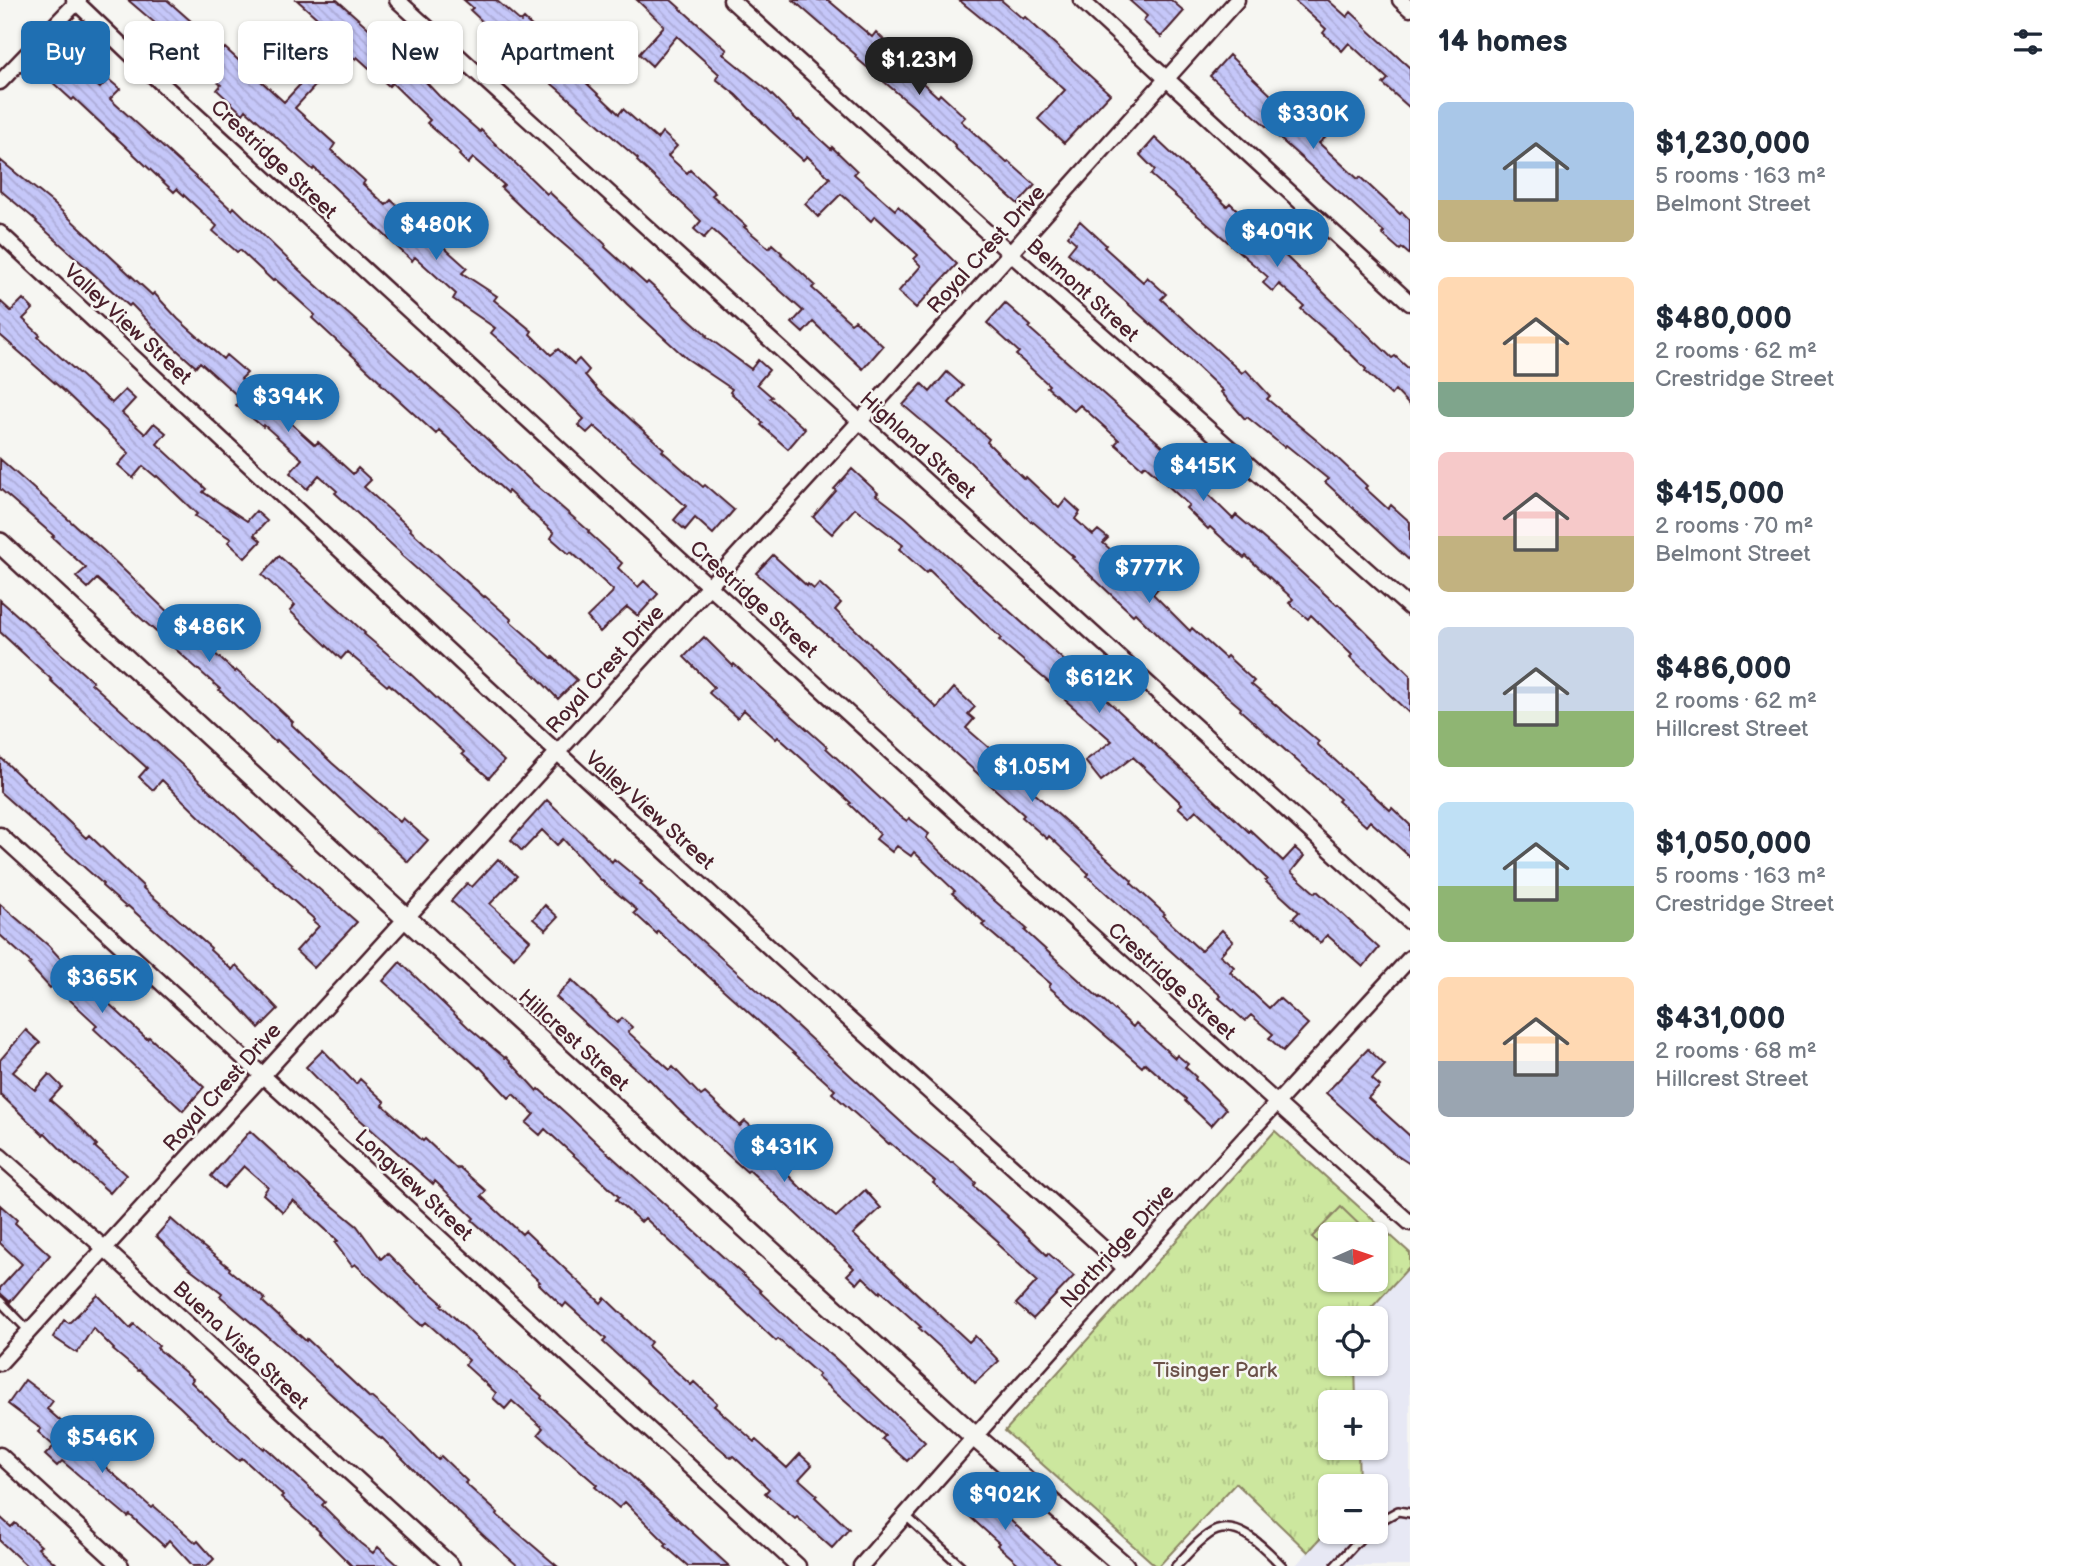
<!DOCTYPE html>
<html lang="en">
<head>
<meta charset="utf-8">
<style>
  body { margin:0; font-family:"Balsamiq Sans",sans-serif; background:#f2f2f3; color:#1f2937; height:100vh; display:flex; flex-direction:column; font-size:26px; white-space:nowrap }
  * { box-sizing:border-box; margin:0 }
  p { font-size:23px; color:#747a83 }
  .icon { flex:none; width:38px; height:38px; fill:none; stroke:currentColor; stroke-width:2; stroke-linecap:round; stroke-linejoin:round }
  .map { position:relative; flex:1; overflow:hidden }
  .side { display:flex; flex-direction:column; background:#fff; width:665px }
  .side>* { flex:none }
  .guide { position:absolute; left:21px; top:21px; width:665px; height:63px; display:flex; gap:14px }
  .needle { width:46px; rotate:87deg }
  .controls { position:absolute; left:1318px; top:1222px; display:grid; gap:14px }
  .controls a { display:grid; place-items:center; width:70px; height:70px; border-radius:10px; background:#fff; box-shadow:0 2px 5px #0004; font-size:35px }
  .price { position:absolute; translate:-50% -60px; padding:0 16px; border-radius:24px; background:#1f6fb2; color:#fff; font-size:23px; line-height:46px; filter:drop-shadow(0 2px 4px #0008) }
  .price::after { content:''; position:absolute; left:50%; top:42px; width:21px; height:16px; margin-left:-10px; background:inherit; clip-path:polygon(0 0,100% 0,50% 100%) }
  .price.on { background:#222; color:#fff }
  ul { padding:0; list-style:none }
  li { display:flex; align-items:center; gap:21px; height:175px; padding:0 28px }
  li span { display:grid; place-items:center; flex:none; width:196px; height:140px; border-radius:10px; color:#555 }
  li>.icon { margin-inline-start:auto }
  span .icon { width:84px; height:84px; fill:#fffc; stroke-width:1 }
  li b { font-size:30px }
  h2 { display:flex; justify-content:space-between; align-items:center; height:84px; padding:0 28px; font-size:30px }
  .tag { padding:0 24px; border-radius:10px; background:#fff; box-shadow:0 2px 5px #0004; font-size:24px; line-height:63px }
  .tag.on { background:#1f6fb2; color:#fff }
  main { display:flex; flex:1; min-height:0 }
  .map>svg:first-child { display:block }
  .built { fill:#e7e8f4 }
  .grass { fill:url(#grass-tufts); stroke:#8b8364; stroke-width:2; fill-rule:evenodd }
  .garden { fill:#cce79e; stroke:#8b8364; stroke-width:2 }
  .building { fill:url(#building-back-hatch); stroke:#4a1f2b; stroke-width:2 }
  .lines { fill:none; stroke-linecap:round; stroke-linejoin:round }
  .lane-casing { stroke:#4a1f2b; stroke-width:12 }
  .street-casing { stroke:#4a1f2b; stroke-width:19 }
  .secondary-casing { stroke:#4a1f2b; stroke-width:24 }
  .lane { stroke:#f6f6f2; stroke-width:7 }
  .street { stroke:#f6f6f2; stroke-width:14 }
  .secondary { stroke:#f6f6f2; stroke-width:19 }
  .labels { text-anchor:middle; stroke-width:5; stroke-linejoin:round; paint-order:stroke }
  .street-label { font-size:21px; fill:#4a1f2b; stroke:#f6f6f2 }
  .park-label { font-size:21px; fill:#6a5148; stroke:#f6f6f2 }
</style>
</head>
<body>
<main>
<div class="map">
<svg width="1410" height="1566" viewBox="0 0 1410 1566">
  <defs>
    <pattern id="grass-tufts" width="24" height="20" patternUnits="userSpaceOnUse" patternTransform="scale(1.75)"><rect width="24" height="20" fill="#cce79e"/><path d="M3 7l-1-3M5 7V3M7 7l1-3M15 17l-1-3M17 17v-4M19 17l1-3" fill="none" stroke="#b1c688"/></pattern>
    <pattern id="building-back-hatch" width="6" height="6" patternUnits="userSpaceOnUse" patternTransform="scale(1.75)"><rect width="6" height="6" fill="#c5c7f9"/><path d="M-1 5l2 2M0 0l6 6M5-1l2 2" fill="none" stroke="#abaad6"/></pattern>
  </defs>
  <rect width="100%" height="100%" fill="#f6f6f2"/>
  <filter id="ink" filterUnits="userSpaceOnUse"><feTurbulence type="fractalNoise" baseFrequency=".0143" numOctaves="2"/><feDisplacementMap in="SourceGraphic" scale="14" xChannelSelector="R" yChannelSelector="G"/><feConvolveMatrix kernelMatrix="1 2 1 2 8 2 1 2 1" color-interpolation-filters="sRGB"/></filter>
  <g filter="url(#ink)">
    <!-- built -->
    <path class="built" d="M1410 1266V1566H1295L1330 1528V1531H1376V1486H1359L1358 1447H1376V1402H1356L1355 1363H1376V1318H1362Z"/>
    <!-- grass -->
    <path class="grass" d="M1275 1131 1410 1253V1266L1362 1318H1330V1363H1355L1356 1402H1330V1447H1358L1359 1486H1330V1528L1308 1552 1236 1483 1159 1566H1156L1005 1431ZM1330 1234H1376V1279H1330Z"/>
    <!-- garden -->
    <path class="garden" d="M1341 1207 1369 1234H1330V1254L1312 1237Z"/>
    <!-- building -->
    <path class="building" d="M128 0H167L200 29 198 31 221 52 225 48 284 102 307 77 316 85 295 108 335 144 331 150 365 181 363 184 386 205 391 200 467 268 462 273 497 296 494 300 532 331 530 334 551 355 558 349 574 364 579 359 589 370 585 375 598 390 664 449 662 451 703 487 705 485 734 510 713 534 695 518 685 530 674 520 686 506 594 426 587 433 578 425 584 419 547 382 491 333 495 328 453 299 456 294 415 257 412 261 314 168 313 170 246 110 243 114 217 90 221 85 187 56 190 53Z
      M297 0H337L409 64 439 96 480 132 481 130 547 194 549 192 606 245 605 247 646 284 648 282 707 335 706 336 751 369 758 360 769 370 757 384 772 397 770 398 805 429 788 449 761 425 763 423 730 392 732 389 686 358 627 304 596 272 525 211 501 188 504 185 473 158 468 164 459 155 461 153 427 123 430 120 392 83 389 86 357 57 355 59 345 50 351 43 327 23 325 25Z
      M464 0H496L521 22 524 19 548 41 546 44 580 74 579 76 619 114 623 109 657 139 662 132 677 146 668 156 687 173 690 170 715 193 712 195 746 226 744 227 769 248 772 244 782 253 781 254 815 285 812 288 851 323 855 320 883 346 863 369 813 322 803 333 792 323 803 311 712 229 704 238 694 229 701 221 637 161 638 159 504 42 470 10 473 8Z
      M637 0H671L727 50 723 54 766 89 798 121 799 120 831 149 832 147 857 171 854 174 895 210 898 206 925 231 924 232 957 264 916 308 898 292 921 266 914 259 918 255 875 216 871 221 841 194 818 217 805 204 830 178 807 156 803 160 770 130 736 95 716 79 719 74 677 36 652 66 639 54 664 26Z
      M793 0H828L872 37 876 32 887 43 882 49 903 67 904 66 938 97 940 94 965 117 961 121 1007 163 1009 162 1035 185 1018 204 954 147 955 145 915 108 855 57 856 55Z
      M959 0H1001L1023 19 1025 17 1110 94 1064 143 1038 119 1065 90 1025 54Z
      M1129 0H1171L1184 11 1161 37 1143 21 1147 16Z
      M1294 0H1328L1347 17 1351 12 1365 25 1364 26 1410 68V108L1383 84 1388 79 1349 43 1342 51 1323 33 1326 29Z
      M1229 55 1294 117 1298 113 1325 138 1319 143 1358 179 1360 177 1400 214 1402 212 1410 220V255L1402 248 1400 250 1382 234 1384 232 1210 76Z
      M70 60 100 88 108 79 120 89 110 99 232 210 234 207 298 269 457 411 530 480 589 531 588 532 622 563 618 568 638 587 644 581 658 594 638 616 627 607 600 632 587 617 612 593 613 590 571 552 569 554 551 538 554 533 508 491 507 493 439 430 436 434 380 383 381 382 312 318 315 315 275 279 273 281 240 250 237 252 213 231 217 226 177 189 174 192 74 98 72 100 51 81Z
      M1155 138 1227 206 1230 203 1248 220 1392 358 1395 356 1410 370V406L1395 390 1391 395 1365 371 1366 369 1334 338 1301 309 1304 306 1279 284 1273 292 1263 283 1268 277 1151 175 1155 170 1140 155Z
      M0 160 53 203 152 295 154 293 178 319 223 359 226 355 247 373 241 379 278 408 276 410 315 445 318 442 353 474 358 468 371 480 364 487 411 529 410 530 484 597 485 596 511 619 510 621 552 658 553 657 577 680 558 699 535 675 401 555 402 554 335 493 337 491 319 475 307 489 290 473 302 459 264 425 263 427 236 405 241 399 200 362 196 367 168 342 131 304 129 306 36 222 37 221 0 190Z
      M1080 221 1106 245 1104 247 1143 282 1147 277 1166 294 1161 299 1242 373 1246 370 1270 396 1267 399 1332 453 1367 486 1365 488 1388 509 1391 505 1410 522V561L1325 482 1328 479 1286 445 1284 447 1247 417 1245 419 1221 392 1223 391 1185 355 1087 267 1086 268 1068 253 1076 243 1068 236Z
      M23 299 33 309 23 319 40 335 38 337 112 403 125 390 135 399 122 413 145 434 154 423 166 433 157 444 206 489 203 492 247 521 256 511 267 521 254 535 261 541 245 558 228 542 231 539 195 516 197 514 157 476 156 477 143 466 133 478 118 465 129 453 64 391 0 335V301L11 311Z
      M1005 303 1031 326 1029 328 1196 476 1193 480 1233 519 1236 515 1269 543 1337 605 1338 604 1410 675V714L1350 657 1352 655 1311 615 1308 619 1289 603 1293 599 1246 556 1244 558 1210 527 1208 529 1186 508 1189 505 1145 465 1142 468 1115 444 1119 440 1080 405 1074 411 1047 387 1049 385 1016 355 1019 352 987 323Z
      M947 372 963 386 949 403 989 439 987 442 1024 479 1026 477 1059 508 1066 499 1080 512 1075 519 1093 535 1098 530 1108 538 1103 543 1129 566 1133 562 1161 585 1153 594 1190 631 1192 628 1225 658 1227 656 1254 681 1251 684 1319 742 1317 744 1390 810 1392 808 1410 825V857L1370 821 1366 826 1338 801 1340 799 1240 710 1241 708 1165 643 1135 613 1133 615 1072 558 1074 557 1032 521 1031 522 969 461 903 405 922 384 930 392Z
      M0 459 103 550 199 642 200 640 235 672 236 670 261 692 293 722 291 724 332 763 400 822 403 818 428 840 408 862 277 740 275 742 219 690 220 689 97 579 88 588 76 577 86 568 52 537 54 536 0 489Z
      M852 469 878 493 876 495 905 517 1078 673 1249 832 1250 830 1283 861 1295 848 1304 856 1291 872 1315 893 1317 891 1379 948 1363 967 1327 935 1320 943 1293 918 1299 912 1265 881 1267 879 1196 810 1189 817 1178 807 1182 804 1133 757 1101 781 1085 761 1112 741 1065 700 1067 698 999 640 1001 638 929 570 926 573 899 549 903 545 855 508 832 534 813 517 836 491 834 489Z
      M773 555 807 586 808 584 814 589 819 583 841 603 835 610 937 708 954 688 975 707 968 714 974 719 966 728 1002 759 1001 760 1033 790 1032 791 1132 881 1131 883 1165 914 1163 916 1201 951 1222 930 1233 941 1220 955 1234 967 1230 972 1269 1008 1279 998 1308 1024 1283 1051 1269 1038 1273 1034 1251 1015 1245 1021 1219 998 1221 996 1087 876 1089 874 1049 836 1047 839 1022 817 1024 815 881 687 858 662 756 573Z
      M279 556 338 608 365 633 364 634 403 667 504 761 489 778 462 754 464 752 389 684 387 686 347 652 341 659 290 611 295 605 262 575Z
      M0 600 93 682 91 683 191 773 264 841 357 922 314 968 296 951 319 926 313 921 314 919 206 823 162 780 153 790 139 777 147 768 50 680 51 679 0 632Z
      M704 637 733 666 734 664 827 747 826 748 897 814 907 821 909 818 929 834 926 838 956 867 1027 929 1025 931 1099 998 1100 997 1133 1027 1136 1023 1175 1058 1177 1055 1188 1064 1185 1067 1196 1077 1195 1079 1226 1109 1211 1126 1185 1101 1186 1099 1145 1063 1142 1067 1049 987 1051 984 982 925 985 923 952 893 955 891 914 852 911 856 897 846 892 852 876 839 880 834 849 804 851 803 778 737 776 739 744 710 737 718 709 693 714 687 684 657Z
      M0 757 86 838 89 835 111 856 144 887 143 888 211 948 210 950 232 970 236 965 278 1009 259 1028 237 1004 128 906 126 907 102 886 103 884 0 792Z
      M547 800 612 862 614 859 642 882 640 884 673 915 774 1005 913 1133 951 1163 953 1162 976 1183 974 1186 1008 1216 1007 1217 1047 1255 1048 1253 1074 1276 1033 1319 1016 1304 1037 1281 997 1244 999 1242 933 1183 935 1181 890 1143 889 1144 832 1093 835 1090 658 931 657 934 634 913 637 910 599 878 563 839 557 845 542 830 522 851 511 840Z
      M498 859 517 876 490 904 530 940 514 958 451 901 467 883 472 887Z
      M0 904 49 946 78 978 79 976 147 1039 149 1037 204 1087 183 1111 94 1029 97 1025 54 985 50 988 29 965 31 963 0 935Z
      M545 905 558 917 546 930 533 919Z
      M400 962 468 1027 505 1058 506 1057 537 1091 539 1089 569 1116 600 1146 761 1291 760 1292 804 1333 835 1358 925 1442 907 1461 882 1439 885 1436 817 1377 819 1375 778 1339 776 1341 645 1218 641 1222 616 1200 619 1197 545 1129 540 1135 526 1123 534 1114 513 1094 509 1098 480 1067 479 1068 383 981Z
      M572 980 617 1023 622 1018 632 1027 628 1032 670 1070 673 1067 701 1096 705 1093 740 1126 745 1121 761 1135 753 1144 771 1161 772 1159 803 1190 804 1189 836 1217 865 1190 881 1208 853 1234 969 1342 975 1336 999 1361 975 1383 951 1357 919 1328 921 1327 881 1291 880 1293 863 1277 857 1284 847 1275 854 1268 749 1170 747 1172 720 1148 677 1108 649 1079 648 1080 556 997Z
      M26 1030 40 1043 13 1072 35 1090 49 1074 62 1087 50 1100 71 1118 97 1145 95 1147 126 1175 110 1193 77 1164 76 1165 45 1133 43 1135 0 1094V1060Z
      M1368 1049 1385 1065 1372 1079 1380 1086 1368 1098 1410 1136V1164L1393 1153 1326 1093Z
      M323 1050 356 1084 360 1079 385 1102 383 1105 423 1141 425 1139 457 1169 459 1167 486 1191 481 1196 522 1234 525 1231 601 1303 605 1298 651 1342 648 1346 691 1385 694 1382 717 1403 714 1406 755 1442 756 1440 787 1468 800 1454 812 1465 799 1479 817 1495 815 1497 849 1529 832 1548 797 1517 795 1519 765 1493 769 1489 733 1456 731 1458 702 1433 603 1342 606 1339 566 1303 563 1307 538 1283 540 1282 472 1220 474 1218 435 1181 433 1184 340 1102 306 1067Z
      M250 1131 317 1193 357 1226 381 1259 387 1253 418 1284 419 1283 443 1304 441 1305 475 1337 542 1396 541 1398 583 1436 617 1463 729 1566H688L665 1546 667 1544 625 1502 619 1508 595 1487 597 1485 538 1434 543 1428 512 1401 505 1409 493 1398 496 1393 465 1365 469 1360 426 1322 422 1326 355 1264 352 1266 335 1243 338 1241 293 1200 283 1212 263 1194 268 1187 244 1166 224 1188 211 1176Z
      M0 1205 17 1220 15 1223 50 1255 10 1302 0 1293V1288L22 1264 0 1243Z
      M171 1219 196 1241 230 1268 229 1270 265 1299 263 1302 306 1341 307 1339 370 1398 371 1397 406 1427 438 1460 441 1456 467 1481 465 1483 498 1513 497 1515 557 1566H518L486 1538 421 1477 382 1438 381 1439 348 1410 281 1348 220 1296 222 1293 188 1267 156 1236Z
      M98 1295 130 1328 134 1324 159 1346 157 1348 193 1379 191 1382 221 1411 264 1449 265 1447 325 1502 322 1505 360 1543 373 1553 378 1547 399 1566H352L319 1533 320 1532 281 1497 283 1495 242 1458 239 1461 213 1439 180 1407 139 1370 138 1371 113 1350 114 1349 93 1328 77 1353 53 1337 64 1320 69 1323Z
      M25 1380 53 1401 47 1409 81 1439 78 1443 152 1508 154 1506 196 1543 198 1541 214 1559 207 1566H193L169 1540 164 1546 130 1515 128 1517 62 1461 57 1466 45 1455 54 1446 38 1432 41 1429 8 1404Z
      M975 1488 1044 1551 1062 1566H1021L997 1545 999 1543 958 1506Z
      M0 1517 11 1527 15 1523 41 1546 38 1548 58 1566H27L0 1541Z"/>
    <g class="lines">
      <!-- lane casing -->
      <g class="lane-casing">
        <path id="lane" d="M0 1301 29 1331
          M906 1516 961 1566
          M1376 1523 1398 1511 1410 1513
          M1176 1566C1186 1556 1196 1543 1208 1535 1235 1515 1265 1548 1282 1566
          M1335 1566 1367 1531"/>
      </g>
      <!-- street casing -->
      <g class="street-casing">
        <path id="street" d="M74 0 159 81C575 463 990 846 1410 1223
          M397 0 1410 922
          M731 0 1010 253 1410 608
          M1081 0 1410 303
          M1400 0 1410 9
          M0 82 79 0
          M0 233 558 753 782 959 1125 1268
          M0 835 798 1566
          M0 1156 104 1248 452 1566
          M0 1363 860 421 1237 0
          M0 1455 121 1566
          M861 1566C1040 1360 1225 1159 1410 958"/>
      </g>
      <!-- secondary casing -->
      <g class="secondary-casing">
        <path id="secondary" d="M0 543 406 918 974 1436 1124 1566"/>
      </g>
      <!-- lane -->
      <use href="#lane" class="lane"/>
      <!-- street -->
      <use href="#street" class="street"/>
      <!-- secondary -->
      <use href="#secondary" class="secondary"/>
    </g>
  </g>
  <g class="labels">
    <!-- street labels -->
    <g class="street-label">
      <text transform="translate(274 159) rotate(43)" y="7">Crestridge Street</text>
      <text transform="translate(986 249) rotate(-48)" y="7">Royal Crest Drive</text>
      <text transform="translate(1083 290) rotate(42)" y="7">Belmont Street</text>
      <text transform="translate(128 324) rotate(43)" y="7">Valley View Street</text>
      <text transform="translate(918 445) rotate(42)" y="7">Highland Street</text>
      <text transform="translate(754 599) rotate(42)" y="7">Crestridge Street</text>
      <text transform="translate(605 669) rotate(-48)" y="7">Royal Crest Drive</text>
      <text transform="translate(650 810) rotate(42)" y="7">Valley View Street</text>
      <text transform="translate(1172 981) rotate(42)" y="7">Crestridge Street</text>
      <text transform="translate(574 1040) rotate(42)" y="7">Hillcrest Street</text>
      <text transform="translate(222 1087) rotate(-48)" y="7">Royal Crest Drive</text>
      <text transform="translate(414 1185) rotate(43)" y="7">Longview Street</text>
      <text transform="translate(1117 1246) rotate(-48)" y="7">Northridge Drive</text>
      <text transform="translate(241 1345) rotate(43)" y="7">Buena Vista Street</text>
    </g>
    <!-- park labels -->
    <g class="park-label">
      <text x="1215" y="1377">Tisinger Park</text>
    </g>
  </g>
</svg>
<div class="controls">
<a><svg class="needle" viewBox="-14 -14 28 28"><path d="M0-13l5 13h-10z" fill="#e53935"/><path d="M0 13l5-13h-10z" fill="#747a83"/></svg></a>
<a><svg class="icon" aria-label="locate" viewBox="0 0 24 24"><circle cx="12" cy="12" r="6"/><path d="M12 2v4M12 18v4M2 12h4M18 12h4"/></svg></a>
<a>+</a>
<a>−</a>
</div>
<b class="price on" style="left:919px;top:97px">$1.23M</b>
<b class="price" style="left:1313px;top:151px">$330K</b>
<b class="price" style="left:436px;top:262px">$480K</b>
<b class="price" style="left:1277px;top:269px">$409K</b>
<b class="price" style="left:288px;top:434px">$394K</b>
<b class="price" style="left:1203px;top:503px">$415K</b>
<b class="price" style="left:1149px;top:605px">$777K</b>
<b class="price" style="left:209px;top:664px">$486K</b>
<b class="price" style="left:1099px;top:715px">$612K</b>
<b class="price" style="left:1032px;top:804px">$1.05M</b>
<b class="price" style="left:102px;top:1015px">$365K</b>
<b class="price" style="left:784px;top:1184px">$431K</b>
<b class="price" style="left:102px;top:1475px">$546K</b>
<b class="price" style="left:1005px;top:1532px">$902K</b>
<div class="guide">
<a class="tag on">Buy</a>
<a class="tag">Rent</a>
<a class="tag">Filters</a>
<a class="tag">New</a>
<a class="tag">Apartment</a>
</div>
</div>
<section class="side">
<h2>14 homes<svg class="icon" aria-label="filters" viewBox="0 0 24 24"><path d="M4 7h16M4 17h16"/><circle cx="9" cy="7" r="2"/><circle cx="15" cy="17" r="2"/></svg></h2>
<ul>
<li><span style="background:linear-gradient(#a9c7e8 70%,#c2b280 0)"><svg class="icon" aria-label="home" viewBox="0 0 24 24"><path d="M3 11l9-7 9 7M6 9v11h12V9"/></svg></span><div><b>$1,230,000</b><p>5 rooms · 163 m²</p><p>Belmont Street</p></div></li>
<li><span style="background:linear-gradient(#ffd9b3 75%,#7fa58c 0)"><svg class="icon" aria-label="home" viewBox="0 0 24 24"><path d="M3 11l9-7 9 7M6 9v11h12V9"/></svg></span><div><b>$480,000</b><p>2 rooms · 62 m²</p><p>Crestridge Street</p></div></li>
<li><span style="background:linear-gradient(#f6c9c9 60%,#c2b280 0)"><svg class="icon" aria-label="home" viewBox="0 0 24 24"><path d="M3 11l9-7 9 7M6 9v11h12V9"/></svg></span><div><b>$415,000</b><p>2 rooms · 70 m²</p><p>Belmont Street</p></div></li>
<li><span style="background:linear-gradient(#c9d6e8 60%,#8fb573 0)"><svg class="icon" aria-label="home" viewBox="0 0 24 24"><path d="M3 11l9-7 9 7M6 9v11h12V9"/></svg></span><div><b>$486,000</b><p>2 rooms · 62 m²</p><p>Hillcrest Street</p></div></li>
<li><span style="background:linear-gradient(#bfe0f5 60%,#8fb573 0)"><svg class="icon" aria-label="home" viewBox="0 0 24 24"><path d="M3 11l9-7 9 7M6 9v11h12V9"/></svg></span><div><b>$1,050,000</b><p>5 rooms · 163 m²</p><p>Crestridge Street</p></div></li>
<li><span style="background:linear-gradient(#ffd9b3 60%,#9aa5b1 0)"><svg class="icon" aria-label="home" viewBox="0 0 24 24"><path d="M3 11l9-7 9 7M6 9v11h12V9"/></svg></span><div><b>$431,000</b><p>2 rooms · 68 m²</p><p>Hillcrest Street</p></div></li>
</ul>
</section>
</main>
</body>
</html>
